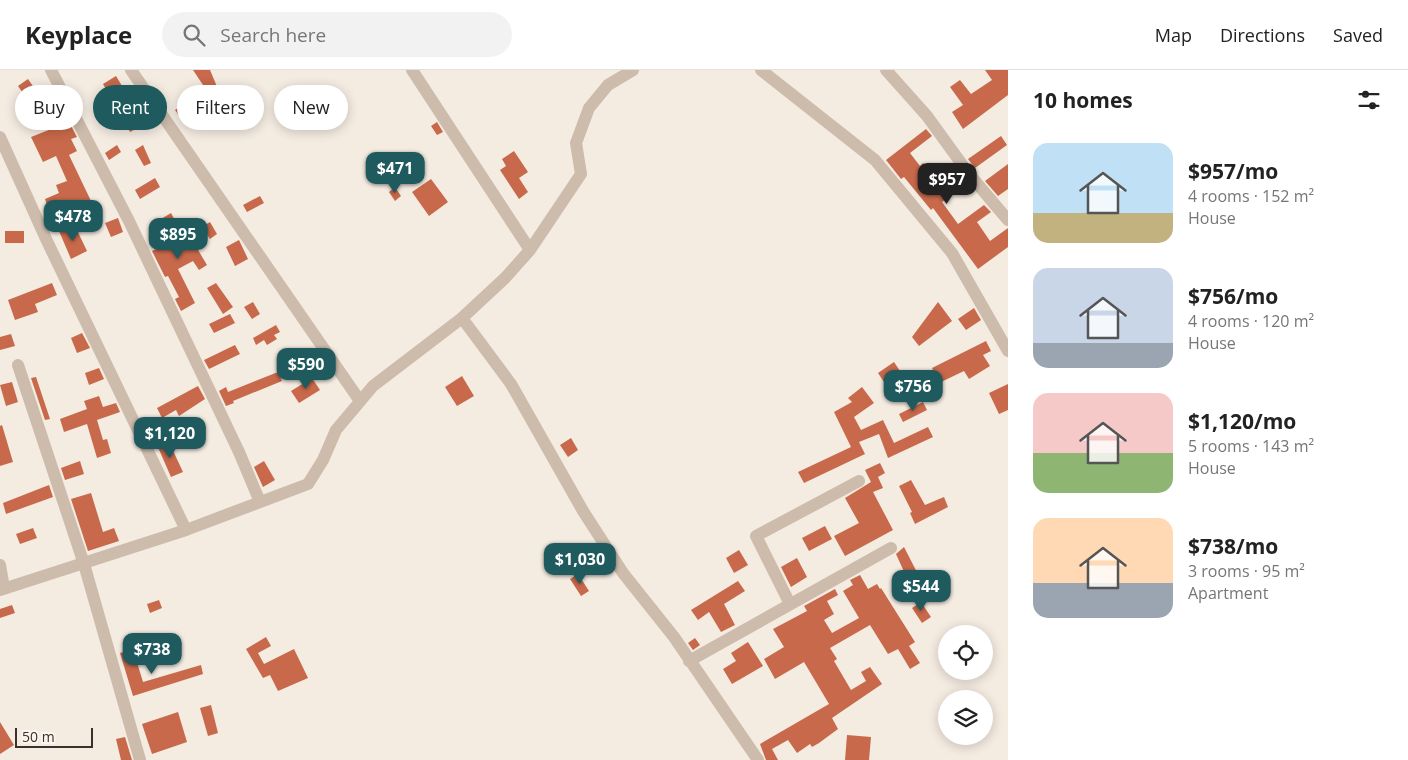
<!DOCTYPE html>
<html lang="en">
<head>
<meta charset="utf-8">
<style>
  body { margin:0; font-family:"Open Sans",sans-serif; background:#f2f2f2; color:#222; height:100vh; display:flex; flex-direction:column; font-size:19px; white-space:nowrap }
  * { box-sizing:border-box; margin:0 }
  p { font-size:16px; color:#767676 }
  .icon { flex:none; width:28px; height:28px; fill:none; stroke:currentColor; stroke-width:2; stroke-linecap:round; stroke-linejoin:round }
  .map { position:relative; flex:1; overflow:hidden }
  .side { display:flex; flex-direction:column; background:#fff; width:400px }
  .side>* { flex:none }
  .top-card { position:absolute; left:15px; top:15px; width:475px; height:45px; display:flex; gap:10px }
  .buttons { position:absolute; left:938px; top:555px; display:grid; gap:10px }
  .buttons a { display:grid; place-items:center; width:55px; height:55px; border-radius:50%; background:#fff; box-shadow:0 2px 12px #0003; font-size:25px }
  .scale { position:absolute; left:15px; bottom:12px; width:78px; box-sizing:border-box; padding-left:5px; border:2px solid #3b302b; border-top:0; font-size:14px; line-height:18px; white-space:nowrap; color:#3b302b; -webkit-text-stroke:4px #fbf5ee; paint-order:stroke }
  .price { position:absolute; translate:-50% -42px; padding:0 11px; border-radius:10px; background:#1f5a5e; color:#fff; font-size:16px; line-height:32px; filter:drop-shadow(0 1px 2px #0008) }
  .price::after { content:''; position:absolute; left:50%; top:30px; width:15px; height:11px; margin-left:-8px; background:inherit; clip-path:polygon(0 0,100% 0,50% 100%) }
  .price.current { background:#222; color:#fff }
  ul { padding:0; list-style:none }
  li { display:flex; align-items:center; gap:15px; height:125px; padding:0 25px }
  li span { display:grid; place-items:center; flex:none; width:140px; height:100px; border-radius:15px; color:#555 }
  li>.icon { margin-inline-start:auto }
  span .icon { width:60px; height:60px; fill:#fffc; stroke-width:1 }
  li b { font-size:21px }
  h2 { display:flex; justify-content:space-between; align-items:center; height:60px; padding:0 25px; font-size:21px }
  .tag { padding:0 18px; border-radius:22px; background:#fff; box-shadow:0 2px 12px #0003; font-size:18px; line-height:45px }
  .tag.current { background:#1f5a5e; color:#fff }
  header { display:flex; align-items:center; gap:30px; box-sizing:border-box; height:70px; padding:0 25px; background:#fff; border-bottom:1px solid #e0e0e0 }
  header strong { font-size:24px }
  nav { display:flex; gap:28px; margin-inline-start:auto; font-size:18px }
  .search { width:350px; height:45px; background:#f2f2f2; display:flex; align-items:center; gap:12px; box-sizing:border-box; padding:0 18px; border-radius:28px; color:#767676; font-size:19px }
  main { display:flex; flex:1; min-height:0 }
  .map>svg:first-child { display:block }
  .building { fill:#c8694b }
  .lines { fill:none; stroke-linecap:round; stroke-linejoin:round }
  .minor { stroke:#cdbbac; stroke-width:12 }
</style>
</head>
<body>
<header>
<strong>Keyplace</strong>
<div class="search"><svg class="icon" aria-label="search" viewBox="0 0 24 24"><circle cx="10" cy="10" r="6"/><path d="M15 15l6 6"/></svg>Search here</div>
<nav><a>Map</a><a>Directions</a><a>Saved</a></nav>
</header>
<main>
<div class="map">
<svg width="1008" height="690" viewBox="0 0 1008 690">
  <rect width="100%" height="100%" fill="#f4ebe1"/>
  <!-- building -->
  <path class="building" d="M193 0H210L218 19 209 24Z
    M985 0H1008V25L963 59 952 42 963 35 950 17 960 10 971 24 992 10Z
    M116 6 136 39 131 43 138 58 130 62 103 14Z
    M28 9 35 19 25 26 18 16Z
    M185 34 194 47 184 53 175 40Z
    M69 52 77 67 71 69 77 81 69 85 102 154 80 162 71 137 67 138 66 134 49 141 45 129 59 123 56 115 67 111 56 86 43 92 31 67Z
    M437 52 443 62 437 65 431 56Z
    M926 59 932 66 910 83 920 96 923 93 936 110 939 107 952 124 942 132 958 154 984 135 991 142 977 152 990 171 1008 158V177L978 199 933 138 931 140 904 107 901 109 886 90Z
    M1001 66 1007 75 975 98 968 89Z
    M117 75 121 82 109 90 105 83Z
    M143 75 151 93 144 96 135 80Z
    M514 81 528 102 519 108 528 122 519 129 500 100 506 96 502 89Z
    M1008 94V119L998 126 985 111Z
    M155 108 160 117 140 129 135 120Z
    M431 109 448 132 429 146 412 122Z
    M395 117 401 126 395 131 389 122Z
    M260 126 264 133 247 142 243 135Z
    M171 143 183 165 188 163 207 195 199 200 193 191 178 199 195 233 181 241 175 229 179 227 168 206 165 207 152 181 173 171 161 149Z
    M118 148 123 162 111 167 105 153Z
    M210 152 217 164 210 169 202 157Z
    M75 156 87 181 71 189 59 161Z
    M5 161H24V173H5Z
    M239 170 248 189 235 196 226 177Z
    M52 213 57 225 35 234 38 242 15 250 8 230Z
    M216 213 233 237 223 244 207 218Z
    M253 232 260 244 252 249 244 237Z
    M938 232 952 251 919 276 912 267Z
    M974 238 981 250 966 260 958 249Z
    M230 244 235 253 214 263 209 254Z
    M276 255 280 262 274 265 277 269 267 275 264 270 256 275 253 268Z
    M82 263 90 278 77 283 71 268Z
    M11 264 15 276 0 280V267Z
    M986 271 991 281 983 285 990 296 969 309 964 301 939 313 932 298Z
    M235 275 240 284 209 299 204 290Z
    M894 292 900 301 884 312 878 303Z
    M99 298 104 309 89 315 85 303Z
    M278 302 282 311 233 331 234 333 226 336 219 321 226 317 228 322Z
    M462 306 474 326 457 336 445 317Z
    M36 307 50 349 45 350 31 308Z
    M312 308 320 320 299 333 291 321Z
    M12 312 18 332 6 336 0 315Z
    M1008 314V340L999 344 989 323Z
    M198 316 205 329 179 346 176 340 162 348 157 338Z
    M862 317 874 333 854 347 861 360 883 350 894 373 928 357 933 367 888 388 879 364 859 372 865 384 804 413 798 402 851 377 834 342 852 332 848 328Z
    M99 326 103 337 116 333 120 342 97 350 103 370 107 369 111 383 97 388 87 354 64 362 60 349 87 339 84 331Z
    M923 332 927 340 903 352 899 344Z
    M2 355 13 392 0 396V356Z
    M571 368 578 380 568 387 560 375Z
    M168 370 183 402 171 407 157 375Z
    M80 391 84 404 65 410 61 398Z
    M264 391 275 410 263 417 254 397Z
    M880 393 885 403 878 407 883 418 873 422 893 460 845 486 834 466 859 453 845 428 871 412 865 400Z
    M911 410 925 435 944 427 948 437 915 454 910 443 912 442 899 416Z
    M49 415 53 427 6 444 3 433Z
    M91 423 103 462 114 458 119 471 88 481 71 429Z
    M825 456 832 469 809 481 802 468Z
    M33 458 37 468 20 474 16 464Z
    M594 475 602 487 579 501 571 489Z
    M904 477 922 512 902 523 896 515 906 509 904 507 906 506 896 484Z
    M739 480 748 495 734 503 726 488Z
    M797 488 807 507 791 517 781 497Z
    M578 504 589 521 581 526 570 509Z
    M860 505 868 519 877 514 880 519 881 518 915 572 909 576 920 593 910 599 898 579 888 584 870 555 830 578 837 589 834 591 851 620 866 611 861 602 870 597 882 614 832 648 838 659 819 673 812 677 810 674 797 683 788 670 772 679 778 690H766L760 674 829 634 804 592 775 609 764 589 784 577 773 559 807 541 804 536 835 519 838 525 827 531 834 544 824 550 832 563 859 548 843 521 853 515 850 510Z
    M738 511 745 521 724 534 735 555 721 562 709 542 698 550 691 540Z
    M159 530 162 538 150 543 147 534Z
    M921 532 931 547 922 553 912 538Z
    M12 535 15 543 0 548V539Z
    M266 567 271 576 258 583 264 594 294 579 308 608 278 621 270 605 263 608 246 579Z
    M695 568 700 575 693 580 688 573Z
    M748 572 763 596 732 614 723 599 736 591 731 583Z
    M133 579 143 612 201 595 203 604 133 626 120 583Z
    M211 635 218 663 208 666 200 638Z
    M178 642 187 672 152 684 142 654Z
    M0 652 14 675 0 684Z
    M847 665 871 667 869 690H845Z
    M125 667 132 690H121L116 669Z"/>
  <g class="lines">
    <!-- minor -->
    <path class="minor" d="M51 0 129 151 239 382 260 432
      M131 0 360 331
      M412 0 530 180
      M761 0 875 90 952 183 1008 281
      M886 0 927 46 969 104 1008 150
      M0 67 47 171 186 460
      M462 248 511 314 583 441 623 503 674 567 758 690
      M18 295 84 494 140 690
      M0 495 4 518
      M0 520 186 460 308 414 323 390 336 360 373 316 462 248 505 208 530 180 581 104 576 73 589 38 608 15 633 0
      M790 534 756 466 859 411
      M689 591 891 478"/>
  </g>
</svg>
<div class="buttons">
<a><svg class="icon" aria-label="locate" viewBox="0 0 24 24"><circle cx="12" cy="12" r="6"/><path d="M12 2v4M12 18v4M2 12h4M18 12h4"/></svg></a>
<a><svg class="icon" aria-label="layers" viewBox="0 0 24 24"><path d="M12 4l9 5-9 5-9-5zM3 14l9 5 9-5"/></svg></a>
</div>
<div class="scale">50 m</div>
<b class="price" style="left:395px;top:124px">$471</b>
<b class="price current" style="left:947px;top:135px">$957</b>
<b class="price" style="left:73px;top:172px">$478</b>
<b class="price" style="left:178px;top:190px">$895</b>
<b class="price" style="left:306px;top:320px">$590</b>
<b class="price" style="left:913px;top:342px">$756</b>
<b class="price" style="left:170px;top:389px">$1,120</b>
<b class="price" style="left:580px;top:515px">$1,030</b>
<b class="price" style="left:921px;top:542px">$544</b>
<b class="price" style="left:152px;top:605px">$738</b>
<div class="top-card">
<a class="tag">Buy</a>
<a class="tag current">Rent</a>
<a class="tag">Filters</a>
<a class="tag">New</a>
</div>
</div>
<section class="side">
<h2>10 homes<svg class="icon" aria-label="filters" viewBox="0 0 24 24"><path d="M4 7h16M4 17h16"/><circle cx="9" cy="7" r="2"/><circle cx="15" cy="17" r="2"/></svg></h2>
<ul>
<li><span style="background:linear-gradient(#bfe0f5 70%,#c2b280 0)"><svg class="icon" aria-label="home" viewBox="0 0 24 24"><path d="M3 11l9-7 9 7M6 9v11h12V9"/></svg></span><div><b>$957/mo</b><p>4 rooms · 152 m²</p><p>House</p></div></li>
<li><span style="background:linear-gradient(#c9d6e8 75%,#9aa5b1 0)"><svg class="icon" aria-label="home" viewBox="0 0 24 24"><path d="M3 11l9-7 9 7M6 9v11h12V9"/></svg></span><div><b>$756/mo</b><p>4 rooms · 120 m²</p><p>House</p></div></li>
<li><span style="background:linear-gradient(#f6c9c9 60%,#8fb573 0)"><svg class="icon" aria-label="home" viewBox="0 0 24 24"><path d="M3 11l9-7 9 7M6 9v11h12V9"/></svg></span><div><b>$1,120/mo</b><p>5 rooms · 143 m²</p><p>House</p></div></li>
<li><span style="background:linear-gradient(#ffd9b3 65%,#9aa5b1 0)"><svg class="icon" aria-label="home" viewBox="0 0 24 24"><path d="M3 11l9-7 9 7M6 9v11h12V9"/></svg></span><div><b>$738/mo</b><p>3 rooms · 95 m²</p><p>Apartment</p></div></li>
</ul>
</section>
</main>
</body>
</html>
